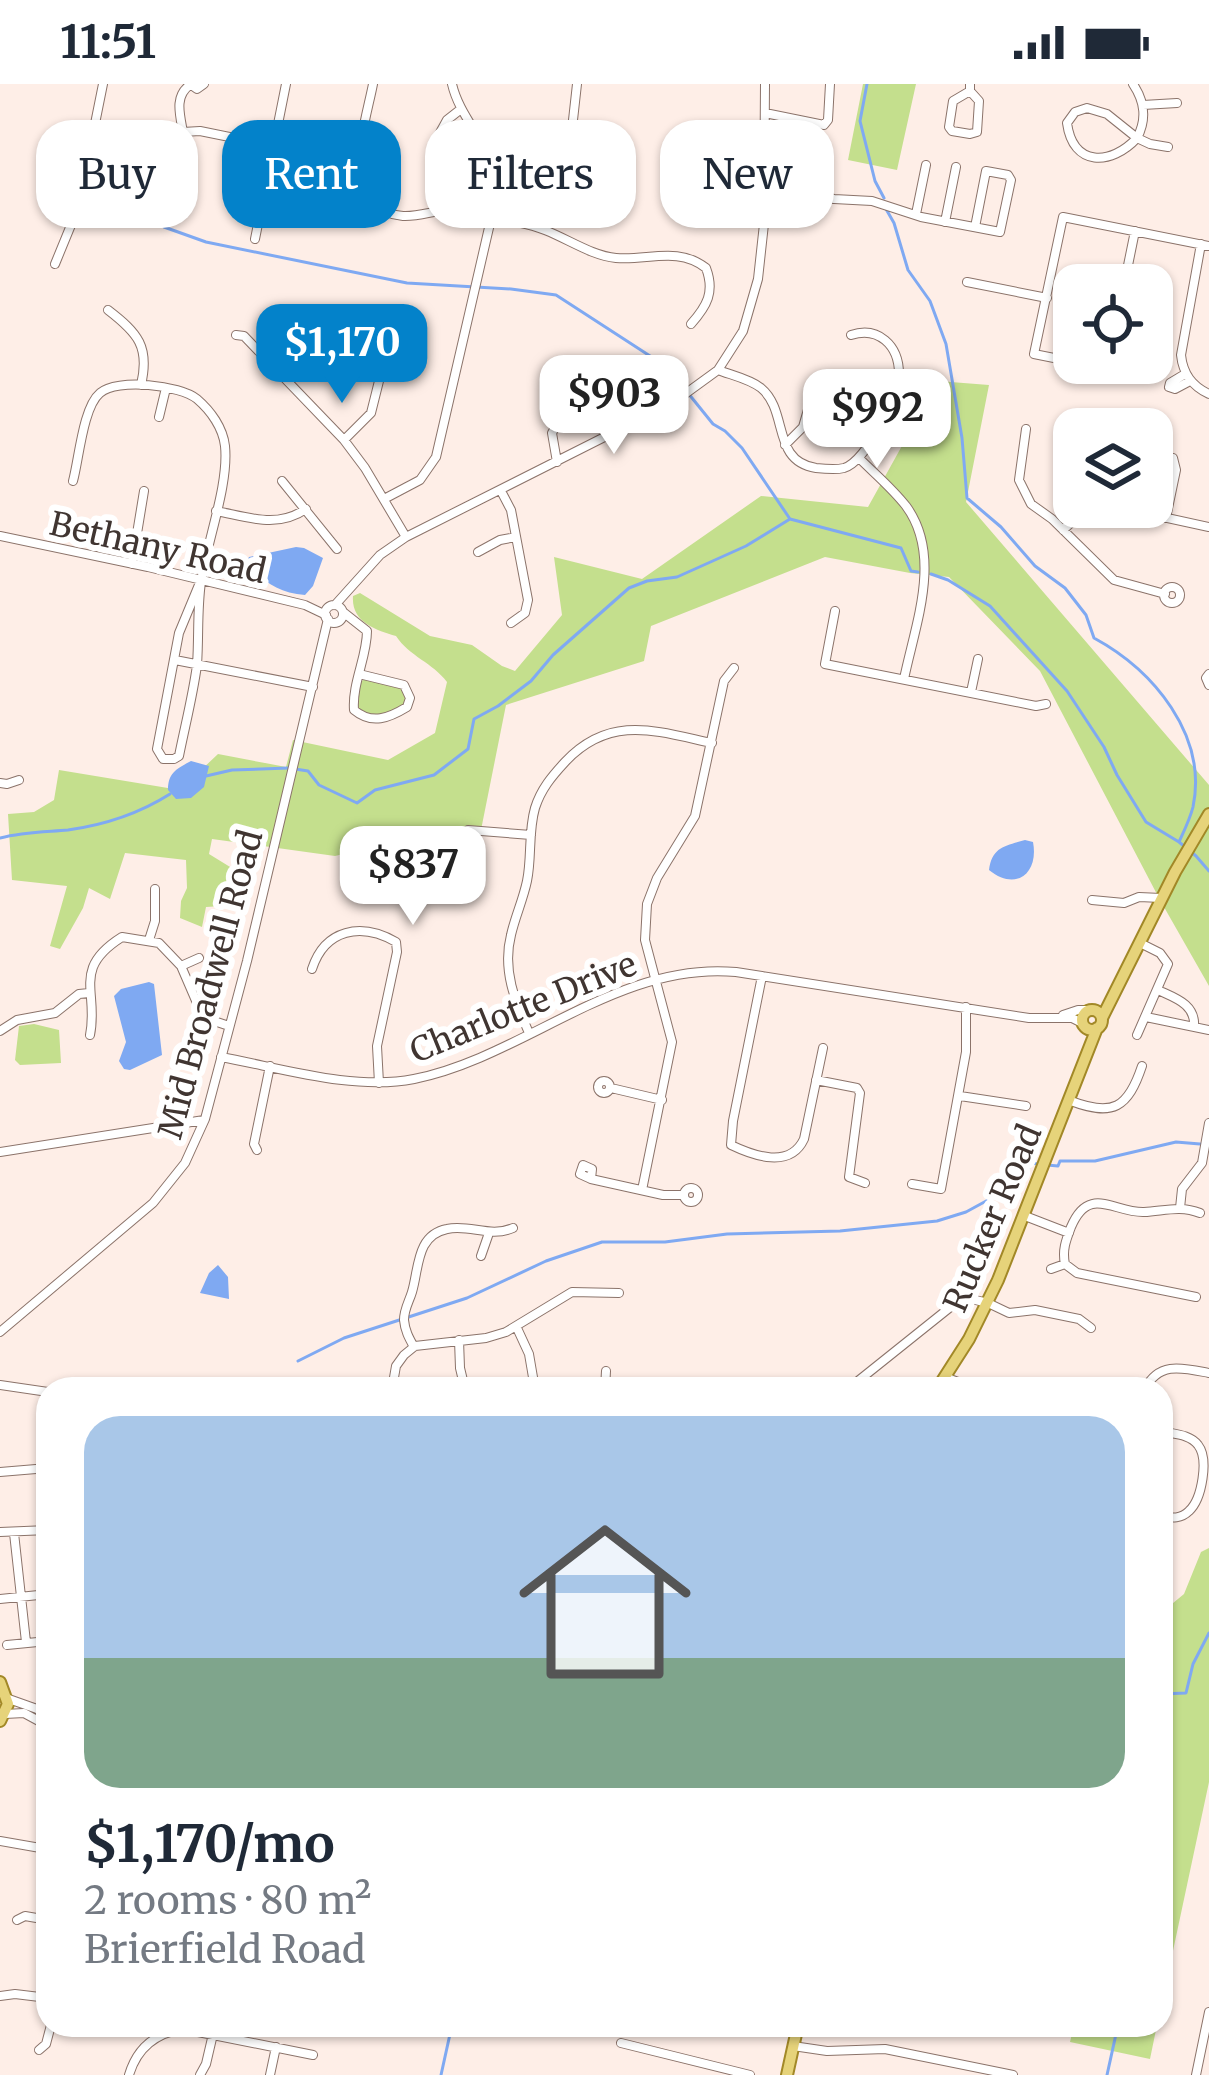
<!DOCTYPE html>
<html lang="en">
<head>
<meta charset="utf-8">
<style>
  body { margin:0; font-family:Merriweather,serif; background:#f2f2f3; color:#1f2937; height:100vh; display:flex; flex-direction:column; font-size:45px; white-space:nowrap }
  * { box-sizing:border-box; margin:0 }
  p { font-size:39px; color:#747a83 }
  .icon { flex:none; width:66px; height:66px; fill:none; stroke:currentColor; stroke-width:2; stroke-linecap:round; stroke-linejoin:round }
  .map { position:relative; flex:1; overflow:hidden }
  .panel { position:absolute; left:36px; top:1293px; width:1137px; height:660px; display:flex; flex-direction:column; background:#fff; border-radius:36px; box-shadow:0 3px 9px #0004 }
  .panel>* { flex:none }
  .hud { position:absolute; left:36px; top:36px; width:1137px; height:108px; display:flex; gap:24px }
  .fabs { position:absolute; left:1053px; top:180px; display:grid; gap:24px }
  .fabs a { display:grid; place-items:center; width:120px; height:120px; border-radius:24px; background:#fff; box-shadow:0 3px 9px #0004; font-size:60px }
  .price { position:absolute; translate:-50% -102px; padding:0 27px; border-radius:24px; background:#fff; color:#222; font-size:39px; line-height:78px; filter:drop-shadow(0 3px 6px #0008) }
  .price::after { content:''; position:absolute; left:50%; top:72px; width:36px; height:27px; margin-left:-18px; background:inherit; clip-path:polygon(0 0,100% 0,50% 100%) }
  .price.selected { background:#0382ca; color:#fff }
  ul { padding:0; list-style:none }
  li { display:grid; align-content:center; gap:24px; height:636px; padding:0 48px }
  li+li { border-top:3px solid #e0e1e3 }
  li span { display:grid; place-items:center; height:372px; border-radius:36px; color:#555 }
  li>.icon { margin-inline-start:auto }
  span .icon { width:216px; height:216px; fill:#fffc; stroke-width:1 }
  li b { font-size:51px }
  .chip { padding:0 42px; border-radius:36px; background:#fff; box-shadow:0 3px 9px #0004; font-size:42px; line-height:108px }
  .chip.selected { background:#0382ca; color:#fff }
  .status { display:flex; justify-content:space-between; align-items:center; height:84px; padding:0 60px; background:#fff; direction:ltr }
  .status svg { height:33px; fill:currentColor }
  .map>svg:first-child { display:block }
  .green { fill:#c4df8d }
  .water { fill:#7fa9f2 }
  .lines { fill:none; stroke-linecap:round; stroke-linejoin:round }
  .stream { stroke:#7fa9f2; stroke-width:3 }
  .minor-casing { stroke:#8b736a; stroke-width:10 }
  .major-casing { stroke:#a28827; stroke-width:14 }
  .minor { stroke:#fff; stroke-width:8 }
  .major { stroke:#e6d37a; stroke-width:10 }
  .labels { text-anchor:middle; stroke-width:12; stroke-linejoin:round; paint-order:stroke }
  .street-label { font-size:33px; fill:#403531; stroke:#fff }
</style>
</head>
<body>
<div class="status"><b>11:51</b><svg viewBox="0 0 49 12"><path d="M0 12V9h3v3zM5 12V6h3v6zM10 12V3h3v9zM15 12V0h3v12zM26 1h20v11H26zM47 4h2v5h-2z"/></svg></div>
<div class="map">
<svg width="1209" height="1991" viewBox="0 0 1209 1991">
  <rect width="100%" height="100%" fill="#feeee7"/>
  <!-- green -->
  <path class="green" d="M863 0H916L897 86 848 76Z
    M938 297 989 301 966 418 1209 701V902L1160 816 1040 587 949 493 910 489 825 473 651 542 644 577 506 621 467 816 441 811 417 762 385 760 335 772 212 755 209 770 235 786 223 822 206 823 202 843 180 834 181 817 187 804 186 776 125 769 110 815 89 804 83 824 60 865 50 862 67 802 12 796 8 730 34 728 54 716 59 686 180 706 218 670 286 683 293 656 388 676 435 649 447 598C433 579 409 572 396 552 376 546 351 538 353 512L360 509 430 552 472 561 502 582 515 587 562 531 554 473 642 495 761 412 868 423Z
    M365 594 401 603 407 615 405 620C391 631 372 637 358 625 357 614 356 601 365 594Z
    M34 940 59 946 61 979 20 981 15 976 19 942Z
    M1209 1464V1698L1161 1923V1529L1184 1510 1201 1468Z
    M1074 1941H1157L1150 1975 1070 1958Z"/>
  <!-- water -->
  <path class="water" d="M296 463 304 464 323 474 313 502 305 511C278 509 264 498 246 479L249 473Z
    M191 677 209 682 204 703 191 714 176 715 168 706C168 689 176 685 191 677Z
    M1025 756 1033 758C1039 789 1016 808 989 786 992 763 1005 762 1025 756Z
    M149 898 154 900 162 971 130 986 124 985 119 977 126 958 114 912 121 905Z
    M218 1181 228 1193 229 1215 200 1209 209 1189Z"/>
  <g class="lines">
    <!-- stream -->
    <path class="stream" d="M867 0 860 37 875 97 884 114
      M96 55 108 79 125 96 154 135 164 143 206 158 407 199 511 205 556 211 667 283 713 340 725 347 742 364 790 435
      M886 125 894 139 908 186 930 217 946 260 962 354 967 414 1001 443 1035 482 1065 504 1086 531 1094 554C1153 586 1208 651 1193 723 1190 735 1184 747 1179 758L1196 772 1209 787
      M931 490 948 496 990 522 1067 607 1104 663 1117 691 1146 738 1179 758
      M295 685 308 687 319 701 357 719 375 706 434 691 468 665 474 635 498 622 531 597 553 571 629 504 647 497 677 493 706 480 746 462 790 435 901 464 911 487 918 488
      M206 692 232 686 289 684
      M0 754C23 748 45 748 68 746 104 741 140 729 170 710
      M1047 1081 1058 1082 1060 1077H1095L1176 1058 1200 1060
      M298 1277 344 1254 467 1214 546 1177 602 1158H665L727 1150 840 1147 937 1137 966 1128 988 1116 1023 1092 1032 1079 1038 1080
      M1161 1610 1186 1609 1193 1580 1209 1549
      M441 1991 452 1941
      M1107 1991 1118 1941"/>
    <!-- minor casing -->
    <g class="minor-casing">
      <path id="minor" d="M190 0 197 5 204 0
        M373 0C365 42 335 125 403 132 422 133 439 124 458 126 470 126 482 133 494 135 503 137 512 137 521 139 556 145 585 171 616 174 647 177 678 162 706 184 715 208 707 222 691 240
        M970 0V7L979 17 977 48 970 50 952 47 949 43 953 17 970 7
        M1133 0C1145 18 1147 35 1137 54L1150 60 1168 63
        M1143 21 1177 19
        M1087 24 1107 30 1137 54C1111 82 1073 83 1067 39L1075 28Z
        M765 29 824 41 828 36 830 0
        M94 46 150 57 183 48 200 47 274 62
        M183 48C180 31 174 12 190 1
        M436 56 447 36 461 25
        M765 104H779L834 115 872 117 921 133 1000 148 1011 96 1008 91 986 87 975 143
        M916 130 926 81
        M345 132 369 112
        M945 138 956 83
        M545 144 569 72 577 0
        M255 155 286 0
        M1201 160 1181 271C1183 290 1192 302 1209 310
        M55 180 78 124 103 0
        M967 198 1047 214
        M1124 201 1135 147
        M108 226C138 249 150 263 141 301
        M236 251 244 252 344 356 365 384 406 453
        M1074 278 1034 270 1063 133 1209 162
        M1078 279 1108 287 1109 279
        M718 286C731 291 750 295 761 304 789 327 771 377 816 384 825 385 836 386 844 384 867 377 898 312 899 290 899 261 878 242 851 251
        M279 288 311 257 321 254
        M1185 290 1170 299 1169 303 1175 305 1190 297
        M159 333 166 304
        M1026 345 1019 396 1031 420 1052 435 1114 496 1165 510
        M344 356 371 329 386 269
        M785 361 803 343 812 312
        M859 374C875 390 892 404 906 422 943 472 915 541 904 595
        M557 378 552 349 583 296 594 300 600 308 598 311 590 313 578 305
        M73 397C79 375 83 323 100 309 117 294 180 301 197 315 211 327 223 344 225 362 229 401 207 457 201 498 197 526 199 553 197 581 193 611 185 642 179 672L174 675H163L157 665 179 549 201 496
        M282 397 337 465
        M501 407 511 426 528 516 525 529 511 539
        M384 415 420 396 436 373 491 135C493 122 497 108 495 96 491 60 460 35 452 0
        M1117 423 1209 443
        M216 427C248 433 277 445 306 425
        M1166 434 1176 386 1173 374
        M1063 446 1083 428 1094 423
        M0 452 148 483 305 521 326 531
        M478 468 500 456 516 453
        M132 480 144 407
        M1164 511a8 8 0 1 1 16 0a8 8 0 1 1-16 0Z
        M335 521 380 471 406 453 674 318 718 286 743 247 758 195 764 140 765 0
        M325 530a9 9 0 1 1 18 0a9 9 0 1 1-18 0Z
        M835 527 825 580 1036 622 1046 620
        M343 528 367 547C367 573 352 599 354 626 372 641 389 634 407 623L410 614 404 601 359 590
        M175 576 313 603
        M1209 590 1206 594 1209 601
        M971 608 978 575
        M0 699 7 700 19 696
        M414 785 468 746 531 751
        M1092 816 1124 819 1139 813 1161 814
        M149 856 155 837V805
        M181 882 199 874
        M312 885C325 845 361 838 396 858L397 868 377 962 379 999
        M762 892 733 1037 731 1061C754 1072 790 1085 804 1055L823 964
        M1158 906C1175 914 1196 920 1194 943
        M1063 931 1078 926H1089
        M1146 933 1209 946
        M0 947 17 936 55 929 79 910 89 909
        M529 949C515 917 502 886 511 851 515 833 523 816 527 797 532 773 528 748 535 724 541 705 552 692 565 678 610 630 656 647 712 659
        M90 951C99 908 71 885 122 853L159 859 181 882 200 926 211 936 229 942
        M1137 951 1168 880 1160 869 1140 859
        M221 973C281 984 354 1007 414 995 524 973 618 877 736 888L1029 934H1072L1082 939
        M816 996 857 1004 860 1009 849 1093 865 1099
        M598 1003a6 6 0 1 1 12 0a6 6 0 1 1-12 0Z
        M611 1004 662 1016
        M960 1012 1026 1022
        M1071 1017C1113 1033 1128 1024 1142 982
        M257 1066 254 1060 270 982
        M0 1068 204 1036
        M583 1081 592 1085 591 1095 580 1090Z
        M591 1095 663 1111H684
        M912 1100 941 1105 966 968V923
        M684 1111a7 7 0 1 1 14 0a7 7 0 1 1-14 0Z
        M642 1106 672 958 645 856 647 820 657 794 695 732 724 597 734 584
        M1180 1124 1182 1105 1202 1079 1209 1039
        M1025 1132 1069 1149
        M481 1172 489 1149
        M1051 1185 1065 1180
        M1196 1213 1077 1189 1065 1180C1062 1166 1066 1156 1071 1143 1089 1100 1114 1129 1144 1128 1164 1127 1180 1121 1200 1129
        M517 1244 529 1270 535 1305
        M0 1248 153 1119 185 1079 205 1035 247 877 328 535
        M459 1256 460 1284 465 1305
        M414 1263C409 1254 405 1247 404 1236 404 1225 409 1218 412 1208 419 1185 416 1151 447 1145 470 1140 490 1154 513 1144
        M945 1293 976 1305
        M0 1301 48 1308
        M392 1305 396 1282 404 1271 415 1262 486 1254 506 1248 572 1208 619 1209
        M605 1305 606 1287
        M848 1305 963 1213 988 1219 1009 1229 1035 1226 1079 1235 1091 1244
        M1145 1305C1159 1277 1183 1284 1209 1289
        M1161 1347C1173 1350 1190 1350 1198 1361 1209 1375 1202 1415 1189 1427 1181 1435 1172 1434 1161 1433
        M0 1388 48 1384
        M0 1448 48 1446
        M14 1449 26 1558
        M0 1515 48 1510
        M7 1561 48 1557
        M6 1614 37 1625 48 1633
        M5 1630 24 1629 48 1642
        M0 1757 46 1765
        M17 1836 25 1832 48 1836
        M0 1912 15 1910 48 1914
        M621 1959 750 1991
        M793 1962 827 1967 885 1965 1013 1991
        M39 1966 46 1960 51 1941
        M129 1991C137 1964 155 1949 183 1945L313 1971
        M200 1991 206 1980 213 1950
        M270 1991 276 1963
        M1196 1991 1209 1928"/>
    </g>
    <!-- major casing -->
    <g class="major-casing">
      <path id="major" d="M1082 936a10 10 0 1 1 20 0a10 10 0 1 1-20 0Z
        M1102 934 1175 788 1209 730
        M937 1305 969 1255 998 1196 1097 944
        M0 1598 8 1620 0 1637
        M787 1991 798 1941"/>
    </g>
    <!-- minor -->
    <use href="#minor" class="minor"/>
    <!-- major -->
    <use href="#major" class="major"/>
  </g>
  <g class="labels">
    <!-- street labels -->
    <g class="street-label">
      <text transform="translate(158 463) rotate(13)" y="12">Bethany Road</text>
      <text transform="translate(210 900) rotate(-75)" y="12">Mid Broadwell Road</text>
      <text transform="translate(523 923) rotate(-22)" y="12">Charlotte Drive</text>
      <text transform="translate(992 1134) rotate(-67)" y="12">Rucker Road</text>
    </g>
  </g>
</svg>
<div class="fabs">
<a><svg class="icon" aria-label="locate" viewBox="0 0 24 24"><circle cx="12" cy="12" r="6"/><path d="M12 2v4M12 18v4M2 12h4M18 12h4"/></svg></a>
<a><svg class="icon" aria-label="layers" viewBox="0 0 24 24"><path d="M12 4l9 5-9 5-9-5zM3 14l9 5 9-5"/></svg></a>
</div>
<b class="price selected" style="left:342px;top:322px">$1,170</b>
<b class="price" style="left:614px;top:373px">$903</b>
<b class="price" style="left:877px;top:387px">$992</b>
<b class="price" style="left:413px;top:844px">$837</b>
<div class="hud">
<a class="chip">Buy</a>
<a class="chip selected">Rent</a>
<a class="chip">Filters</a>
<a class="chip">New</a>
</div>
<section class="panel">
<ul>
<li><span style="background:linear-gradient(#a9c7e8 65%,#7fa58c 0)"><svg class="icon" aria-label="home" viewBox="0 0 24 24"><path d="M3 11l9-7 9 7M6 9v11h12V9"/></svg></span><div><b>$1,170/mo</b><p>2 rooms · 80 m²</p><p>Brierfield Road</p></div></li>
</ul>
</section>
</div>
</body>
</html>
